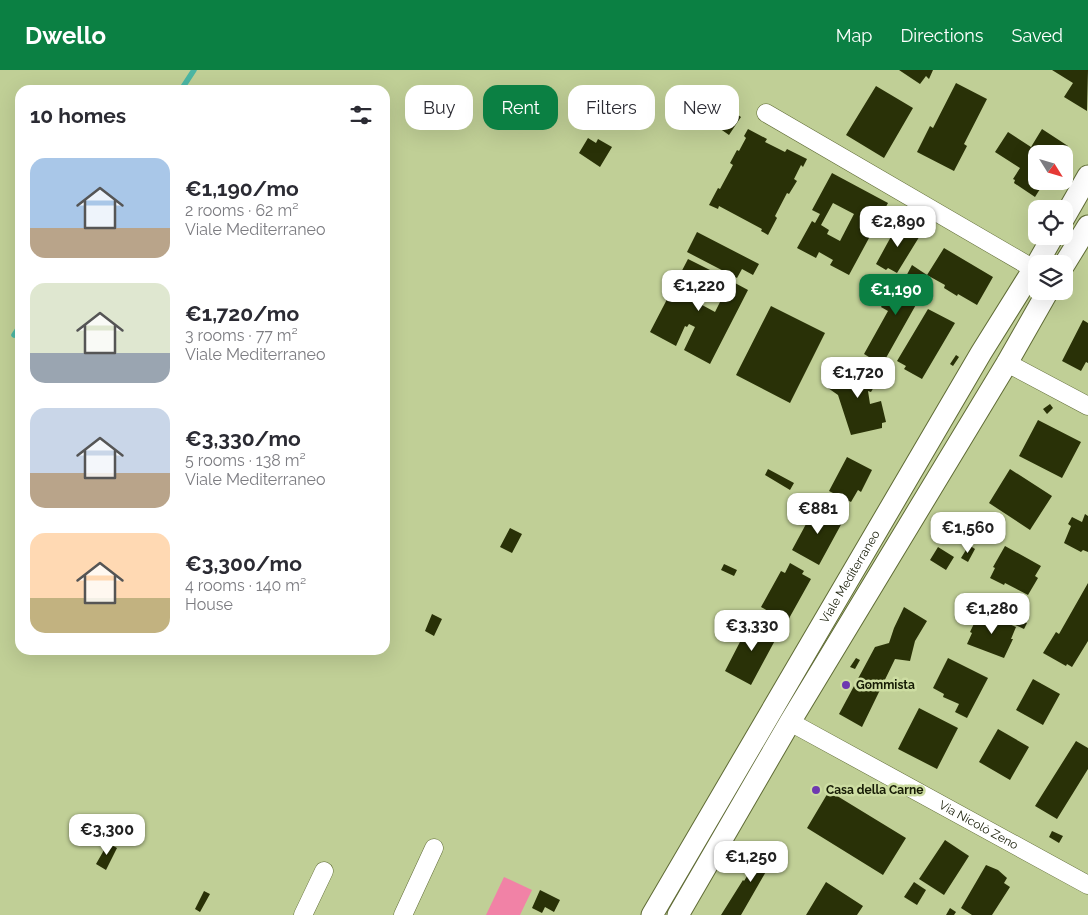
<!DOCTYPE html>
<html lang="en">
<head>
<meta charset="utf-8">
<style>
  body { margin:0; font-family:Raleway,sans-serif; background:#f2f2f3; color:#2b2b33; height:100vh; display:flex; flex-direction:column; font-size:19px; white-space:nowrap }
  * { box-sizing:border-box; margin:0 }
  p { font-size:16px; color:#7c7c81 }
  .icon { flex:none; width:28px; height:28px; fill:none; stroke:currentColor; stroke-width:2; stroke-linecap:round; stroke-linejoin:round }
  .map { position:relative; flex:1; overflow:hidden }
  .details { position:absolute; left:15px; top:15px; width:375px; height:570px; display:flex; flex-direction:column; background:#fff; border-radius:15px; box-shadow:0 5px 20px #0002 }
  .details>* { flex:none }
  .top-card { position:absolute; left:405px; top:15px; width:475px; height:45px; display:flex; gap:10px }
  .needle { width:32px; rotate:127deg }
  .controls { position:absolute; left:1028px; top:75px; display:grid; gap:10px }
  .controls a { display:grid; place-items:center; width:45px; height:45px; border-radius:10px; background:#fff; box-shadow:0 5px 20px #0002; font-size:25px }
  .price { position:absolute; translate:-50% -42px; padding:0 11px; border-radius:10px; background:#fff; color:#222; font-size:16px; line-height:32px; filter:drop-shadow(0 1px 2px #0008) }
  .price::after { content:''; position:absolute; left:50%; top:30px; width:15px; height:11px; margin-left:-8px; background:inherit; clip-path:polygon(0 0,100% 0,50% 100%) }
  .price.on { background:#0b8043; color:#fff }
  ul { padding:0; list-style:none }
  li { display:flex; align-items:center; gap:15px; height:125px; padding:0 15px }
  li span { display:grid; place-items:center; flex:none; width:140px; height:100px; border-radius:15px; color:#555 }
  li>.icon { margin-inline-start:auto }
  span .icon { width:60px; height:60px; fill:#fffc; stroke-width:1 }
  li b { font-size:21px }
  h2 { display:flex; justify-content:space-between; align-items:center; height:60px; padding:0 15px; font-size:21px }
  .tag { padding:0 18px; border-radius:15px; background:#fff; box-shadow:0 5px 20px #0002; font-size:18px; line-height:45px }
  .tag.on { background:#0b8043; color:#fff }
  header { display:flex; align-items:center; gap:30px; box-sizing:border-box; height:70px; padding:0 25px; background:#0b8043; color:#fff }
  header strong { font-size:24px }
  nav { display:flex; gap:28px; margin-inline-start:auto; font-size:18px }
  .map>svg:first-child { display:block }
  .green { fill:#f182a6 }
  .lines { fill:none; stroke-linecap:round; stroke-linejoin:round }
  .stream { stroke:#4bb6a3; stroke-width:5.5 }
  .building { fill:#293107; fill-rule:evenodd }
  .minor-casing { stroke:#5f6b35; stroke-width:19 }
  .tertiary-casing { stroke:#5f6b35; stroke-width:23 }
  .minor { stroke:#fff; stroke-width:18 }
  .tertiary { stroke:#fff; stroke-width:21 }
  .poi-dot { fill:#6e39b0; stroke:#cddda2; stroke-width:2 }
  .labels { text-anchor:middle; stroke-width:5; stroke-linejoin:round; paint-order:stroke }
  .street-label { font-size:12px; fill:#161b05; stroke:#cddda2 }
  .poi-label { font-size:12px; font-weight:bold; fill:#161b05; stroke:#cddda2; text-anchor:start }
</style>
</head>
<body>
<header>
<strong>Dwello</strong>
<nav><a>Map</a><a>Directions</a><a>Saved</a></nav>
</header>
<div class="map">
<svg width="1088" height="845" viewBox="0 0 1088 845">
  <rect width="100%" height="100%" fill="#c0cf96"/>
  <!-- green -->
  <path class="green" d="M504 807 532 820 520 845H486Z"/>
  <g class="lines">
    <!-- stream -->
    <path class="stream" d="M181 20 194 0
      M14 265 20 256"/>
  </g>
  <!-- building -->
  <path class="building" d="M899 0H933L929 9 926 6 920 14Z
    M1052 0H1088L1087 41 1064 27 1073 13Z
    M956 13 987 29 964 74 967 76 954 101 917 82 930 56 933 58Z
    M876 16 913 38 884 88 846 65Z
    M446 27 457 35 444 55 433 47Z
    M731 40 741 47 729 65 719 58Z
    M748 59 767 69 765 72 785 82 787 79 807 89 803 97 801 95 794 109 797 111 789 124 787 123 775 146 777 148 768 165 761 161 762 159 719 136 718 139 709 135 718 118 720 119 733 95 730 93 737 80 739 81 746 68 744 66Z
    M1042 59 1068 76 1063 84H1036V111H1045L1035 127 1014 113 1015 110 1013 109 1020 98 995 82 1008 62 1031 77Z
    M588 68 596 73 598 69 612 77 600 97 579 83Z
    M832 103 888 133 849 205 830 195 833 190 819 182 816 188 797 178 812 151 815 153 820 144 812 140ZM833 133 854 144 840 171 827 164 829 160 821 155Z
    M899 152 921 164 897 203 888 198 886 200 876 194Z
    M697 162 759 194 753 205 742 199 737 208 687 182Z
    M944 178 993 207 977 235 958 224 957 226 944 218 945 215 927 205Z
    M688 189 714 202 707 217 704 216 701 219 697 217 691 229 715 242 721 230 715 227 717 223 715 221 722 206 748 220 710 294 684 280 695 257 689 254 687 257 685 256 676 276 650 262Z
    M912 195 927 205 918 221 922 224 882 295 864 284 888 241 881 237 888 225 894 229Z
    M771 236 825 263 790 333 736 305Z
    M928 239 955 253 922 309 904 299 906 296 897 291Z
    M1083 250 1088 253V293L1086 292 1081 301 1062 291Z
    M956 285 959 287 953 296 950 294Z
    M846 289 855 293 854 295 878 310 871 322 868 321 870 334 881 331 886 352 882 353V358L851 365 838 325 828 318Z
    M1050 334 1053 338 1047 344 1043 339Z
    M1038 350 1081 372 1062 408 1019 386Z
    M847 387 872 400 861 422 858 420 851 432 829 421Z
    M768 399 794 413 790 420 765 405Z
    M1010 399 1052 426 1030 460 989 433Z
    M821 435 836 443 834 446 843 451 819 495 792 480 812 443 816 445Z
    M1085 444 1088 446V482L1083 480 1081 482 1064 473 1071 456 1068 454 1072 447 1082 452Z
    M510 458 522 464 512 483 500 477Z
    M969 475 975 479 968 492 961 488Z
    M1005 476 1041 496 1035 506 1038 508 1028 525 1005 513 1004 515 990 508 995 498 993 497Z
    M938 477 954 487 946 500 930 490Z
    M790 493 804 501 802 504 811 509 787 552 761 537 781 501 785 503Z
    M724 494 737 500 734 506 721 500Z
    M1088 513V571L1072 597 1067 594 1066 596 1043 583 1056 562 1059 564Z
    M904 537 927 551 915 571 910 591 895 589 862 657 839 644 875 577 889 573 894 558Z
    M980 541 1016 557 1011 569H1013L1004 588 967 574 972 563 970 562Z
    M432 544 442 549 434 566 425 561Z
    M1014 546 1027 553 1024 559 1011 553Z
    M756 549 779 563 751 615 725 601 742 568 745 570Z
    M856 588 860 590 855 599 850 597Z
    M948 588 988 608 967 648 955 642 959 634 943 627 944 624 933 618Z
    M1033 609 1060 624 1043 655 1016 640Z
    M919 638 958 658 937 699 898 679Z
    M998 659 1029 677 1010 710 979 692Z
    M1076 671 1088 678V699L1057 749 1035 736Z
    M829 721 906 768 883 805 807 758Z
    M1052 761 1063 766 1059 773 1049 767Z
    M945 770 969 786 944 825 919 809Z
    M108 773 117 778 106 800 96 794Z
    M768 773 779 779 741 845H721L743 810 744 811Z
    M986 795 998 800 1007 808 1004 813 1010 817 992 845H972L961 838Z
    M826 812 863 836 857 845H806Z
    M914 812 926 820 917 835 904 827Z
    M540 820 560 830 554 842 545 837 542 843 532 838Z
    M204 821 210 824 200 842 195 839Z
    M950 838 956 842 954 845H946Z"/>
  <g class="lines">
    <!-- minor casing -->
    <g class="minor-casing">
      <g id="minor">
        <path d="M766 43 1034 199"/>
        <path d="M1007 293 1088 336"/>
        <path id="s1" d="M790 652 1088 815"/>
        <path d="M303 845 324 801"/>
        <path d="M403 845 434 778"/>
      </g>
    </g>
    <!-- tertiary casing -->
    <g class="tertiary-casing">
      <g id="tertiary">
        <path d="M1064 148 1088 106"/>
        <path d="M1037 194 1053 166"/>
        <path d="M1064 195 1088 156"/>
        <path id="s2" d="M652 845 981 283 1036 195"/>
        <path d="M678 845 790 652 1007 293 1048 221"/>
      </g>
    </g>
    <!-- minor -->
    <use href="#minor" class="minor"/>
    <!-- tertiary -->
    <use href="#tertiary" class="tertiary"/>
  </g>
  <!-- markers -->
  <g class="poi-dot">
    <circle cx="846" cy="615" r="5"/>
    <circle cx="816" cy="720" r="5"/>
  </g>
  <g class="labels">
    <!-- street labels -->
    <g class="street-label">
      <text dy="4" stroke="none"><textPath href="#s2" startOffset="392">Viale Mediterraneo</textPath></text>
      <text dy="4" stroke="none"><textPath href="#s1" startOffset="215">Via Nicolò Zeno</textPath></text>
    </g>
    <!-- poi labels -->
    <g class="poi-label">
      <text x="856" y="619">Gommista</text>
      <text x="826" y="724">Casa della Carne</text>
    </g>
  </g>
</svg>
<div class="controls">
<a><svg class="needle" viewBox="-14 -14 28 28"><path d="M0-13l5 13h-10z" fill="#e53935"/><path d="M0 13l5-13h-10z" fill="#7c7c81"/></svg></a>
<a><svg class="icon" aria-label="locate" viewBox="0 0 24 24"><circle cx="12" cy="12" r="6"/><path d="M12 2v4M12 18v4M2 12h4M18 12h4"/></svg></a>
<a><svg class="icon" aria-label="layers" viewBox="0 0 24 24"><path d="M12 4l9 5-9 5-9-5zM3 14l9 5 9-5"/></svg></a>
</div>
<b class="price" style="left:898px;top:178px">€2,890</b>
<b class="price" style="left:699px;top:242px">€1,220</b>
<b class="price on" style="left:896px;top:246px">€1,190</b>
<b class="price" style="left:858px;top:329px">€1,720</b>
<b class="price" style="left:818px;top:465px">€881</b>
<b class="price" style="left:968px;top:484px">€1,560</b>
<b class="price" style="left:992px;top:565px">€1,280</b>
<b class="price" style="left:752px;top:582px">€3,330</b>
<b class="price" style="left:107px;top:786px">€3,300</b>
<b class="price" style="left:751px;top:813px">€1,250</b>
<div class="top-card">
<a class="tag">Buy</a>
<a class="tag on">Rent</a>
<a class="tag">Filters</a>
<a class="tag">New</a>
</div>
<section class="details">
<h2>10 homes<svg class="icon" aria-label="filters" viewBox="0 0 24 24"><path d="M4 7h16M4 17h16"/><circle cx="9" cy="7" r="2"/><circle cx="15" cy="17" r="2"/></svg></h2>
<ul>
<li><span style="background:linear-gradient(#a9c7e8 70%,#b9a48a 0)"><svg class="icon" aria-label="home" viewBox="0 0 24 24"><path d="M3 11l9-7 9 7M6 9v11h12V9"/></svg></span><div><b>€1,190/mo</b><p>2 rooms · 62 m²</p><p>Viale Mediterraneo</p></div></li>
<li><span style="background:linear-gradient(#dfe7d0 70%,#9aa5b1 0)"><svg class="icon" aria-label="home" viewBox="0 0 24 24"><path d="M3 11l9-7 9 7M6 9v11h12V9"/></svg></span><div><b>€1,720/mo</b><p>3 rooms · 77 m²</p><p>Viale Mediterraneo</p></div></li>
<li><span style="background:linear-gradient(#c9d6e8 65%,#b9a48a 0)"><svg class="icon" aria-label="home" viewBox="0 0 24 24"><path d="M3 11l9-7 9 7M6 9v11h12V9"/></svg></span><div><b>€3,330/mo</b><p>5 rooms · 138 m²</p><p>Viale Mediterraneo</p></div></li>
<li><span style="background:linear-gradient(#ffd9b3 65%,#c2b280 0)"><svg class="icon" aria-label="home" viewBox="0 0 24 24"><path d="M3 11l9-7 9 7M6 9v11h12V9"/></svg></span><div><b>€3,300/mo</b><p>4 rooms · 140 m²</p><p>House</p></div></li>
</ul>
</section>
</div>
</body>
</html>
